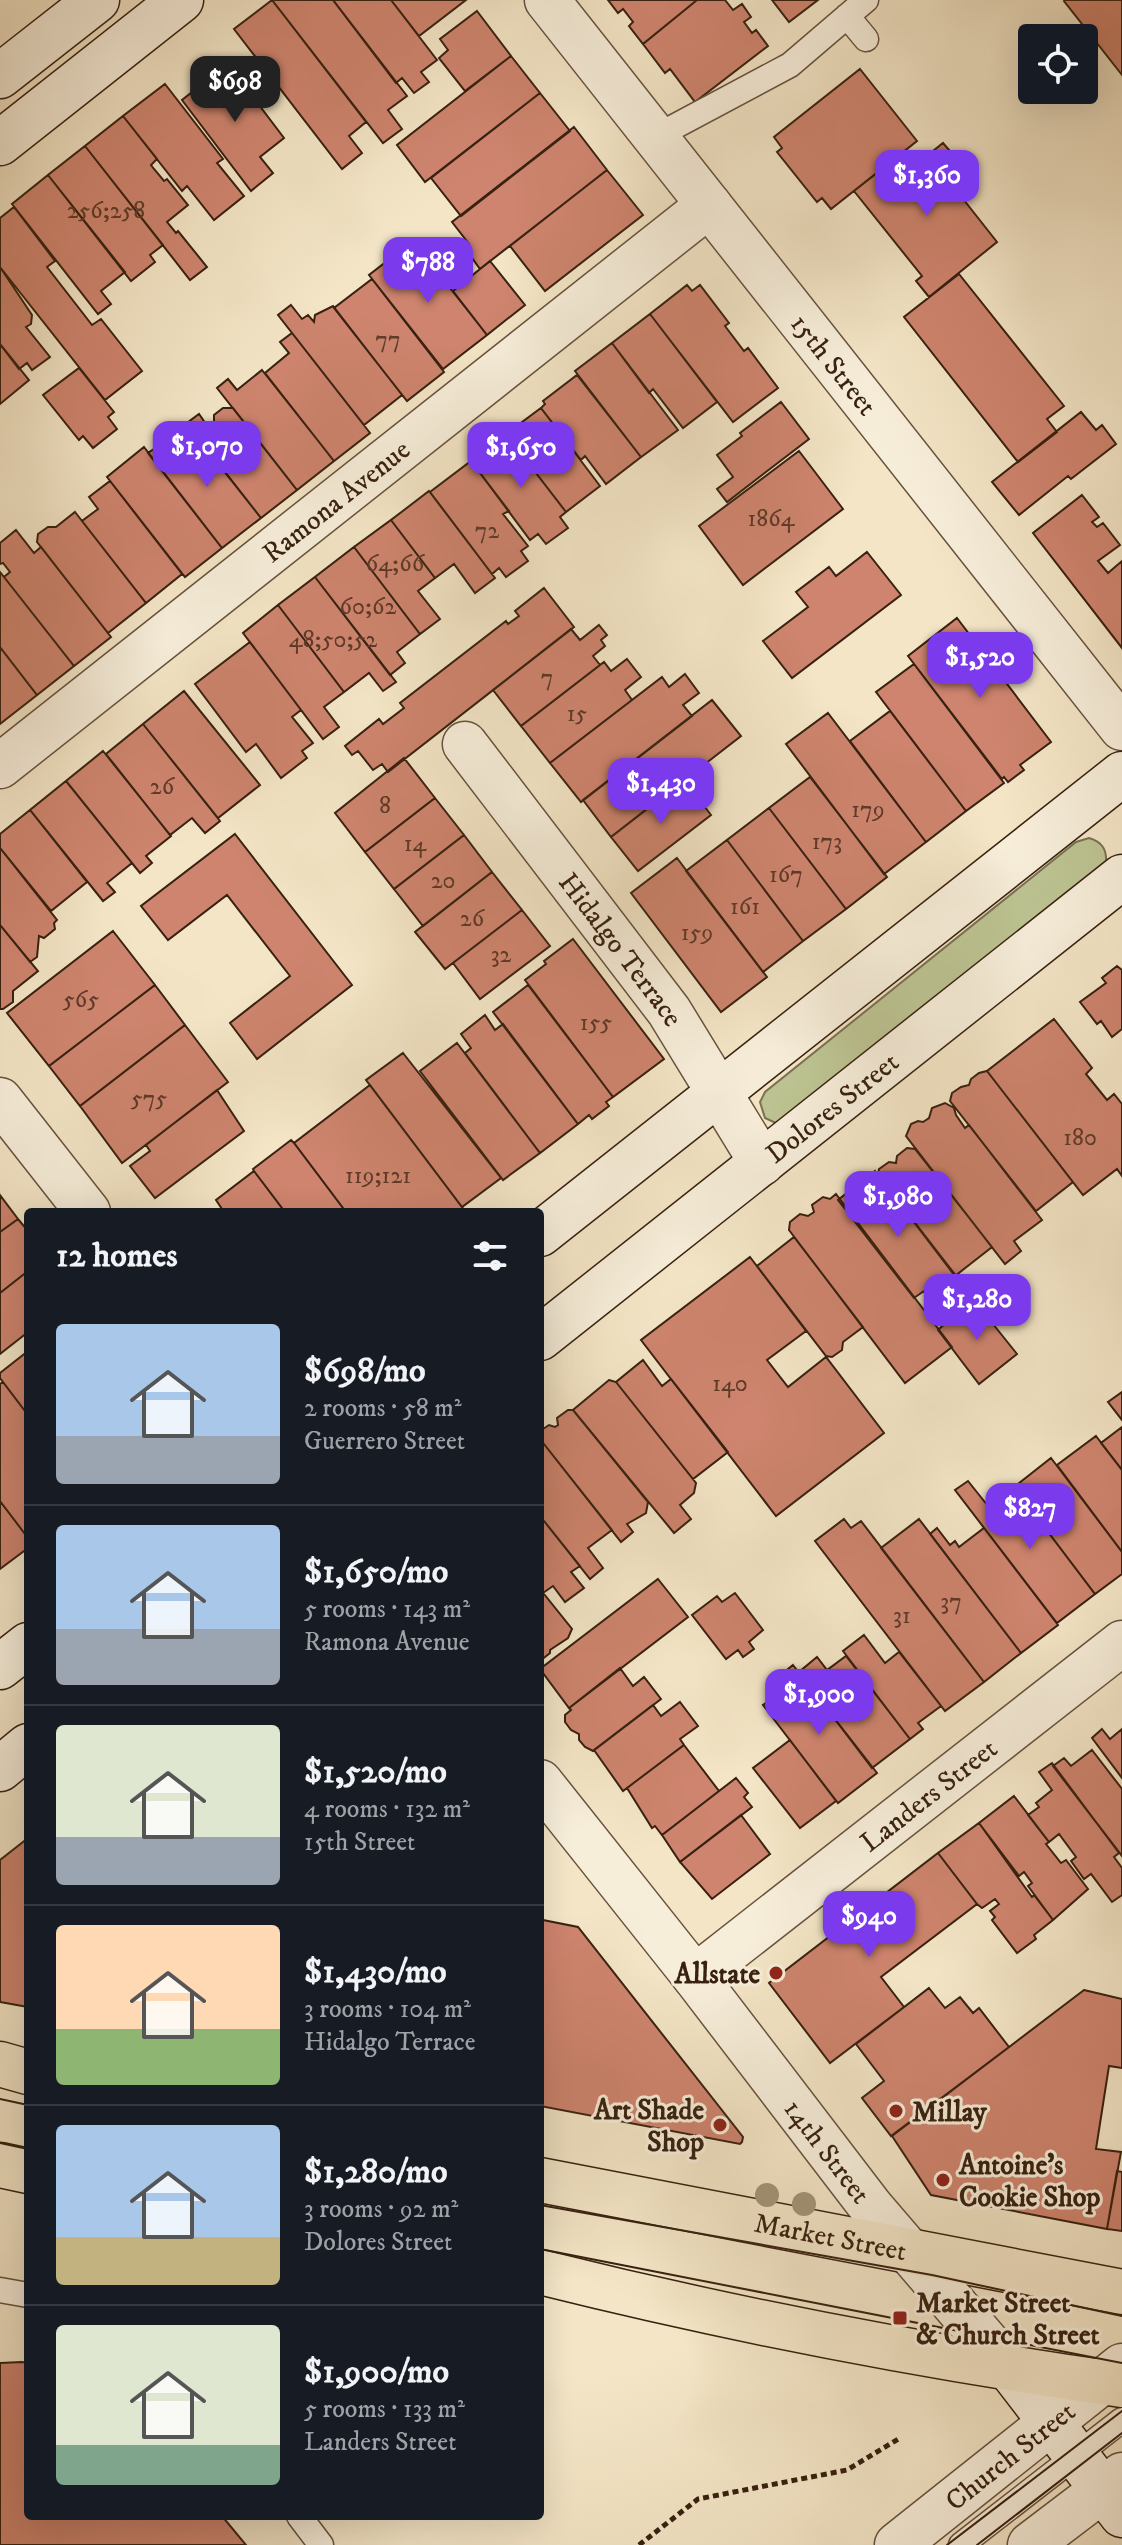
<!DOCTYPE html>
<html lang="en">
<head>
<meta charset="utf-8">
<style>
  body { margin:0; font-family:"IM FELL DW Pica",serif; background:#242831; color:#f1f3f6; height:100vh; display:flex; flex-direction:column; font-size:30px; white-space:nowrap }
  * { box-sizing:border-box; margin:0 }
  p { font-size:26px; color:#9ea1a6 }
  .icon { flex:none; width:44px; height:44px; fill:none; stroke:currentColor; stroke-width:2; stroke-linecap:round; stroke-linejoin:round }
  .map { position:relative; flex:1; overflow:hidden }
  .drawer { position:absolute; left:24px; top:1208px; width:520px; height:1312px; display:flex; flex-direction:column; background:#171b24; border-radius:8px; box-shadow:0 8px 32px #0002 }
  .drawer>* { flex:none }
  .buttons { position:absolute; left:1018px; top:24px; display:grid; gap:16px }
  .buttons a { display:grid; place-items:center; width:80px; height:80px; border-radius:8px; background:#171b24; box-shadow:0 8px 32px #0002; font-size:40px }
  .price { position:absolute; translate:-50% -68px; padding:0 18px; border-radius:16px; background:#7c3aed; color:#fff; font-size:26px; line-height:52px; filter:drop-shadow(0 2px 4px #0008) }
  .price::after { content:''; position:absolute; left:50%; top:48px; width:24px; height:18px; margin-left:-12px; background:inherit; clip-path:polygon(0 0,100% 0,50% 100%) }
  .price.selected { background:#222; color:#fff }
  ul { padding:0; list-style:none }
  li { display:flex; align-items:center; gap:24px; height:200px; padding:0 32px }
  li+li { border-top:2px solid #363941 }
  li span { display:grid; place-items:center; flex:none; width:224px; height:160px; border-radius:8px; color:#555 }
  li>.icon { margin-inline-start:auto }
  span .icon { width:96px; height:96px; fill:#fffc; stroke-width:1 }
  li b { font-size:34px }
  h2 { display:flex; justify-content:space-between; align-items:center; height:96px; padding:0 32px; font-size:34px }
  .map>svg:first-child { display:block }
  .green { fill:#bdc493; stroke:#7a7252; stroke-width:2 }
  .building { fill:#ce846e; stroke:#382110; stroke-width:2 }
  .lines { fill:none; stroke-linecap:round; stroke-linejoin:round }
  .lane-casing { stroke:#67523e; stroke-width:27 }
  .street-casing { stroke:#67523e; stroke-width:47 }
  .secondary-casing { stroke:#382110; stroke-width:47 }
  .primary-casing { stroke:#382110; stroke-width:47 }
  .path { stroke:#382110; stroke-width:5; stroke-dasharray:6 4; stroke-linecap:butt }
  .lane { stroke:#f7eeda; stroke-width:24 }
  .street { stroke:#f7eeda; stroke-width:44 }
  .secondary { stroke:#f7eeda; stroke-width:44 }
  .primary { stroke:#f3e5c6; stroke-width:44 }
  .tram { stroke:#382110; stroke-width:2 }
  .tree { fill:#a29477 }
  .poi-dot { fill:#8f2418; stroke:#f7eeda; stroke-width:3 }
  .labels { text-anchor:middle; stroke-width:6; stroke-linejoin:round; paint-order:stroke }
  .number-label { font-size:24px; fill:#5e3a28 }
  .street-label { font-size:28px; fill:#382110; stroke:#f7eeda }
  .poi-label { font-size:28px; font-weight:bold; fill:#382110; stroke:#f7eeda; text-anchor:start }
</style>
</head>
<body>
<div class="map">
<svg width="1122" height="2545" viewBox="0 0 1122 2545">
  <rect width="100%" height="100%" fill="#f3e5c6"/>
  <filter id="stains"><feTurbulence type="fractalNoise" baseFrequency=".0025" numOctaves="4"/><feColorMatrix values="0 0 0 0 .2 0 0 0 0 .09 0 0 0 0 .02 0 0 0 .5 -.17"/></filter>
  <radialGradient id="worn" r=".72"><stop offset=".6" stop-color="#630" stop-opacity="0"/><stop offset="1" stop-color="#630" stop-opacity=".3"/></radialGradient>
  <!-- green -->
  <path class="green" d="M1089 838C1102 842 1107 849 1106 863L778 1124 765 1118 760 1102 765 1092 1076 842Z"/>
  <!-- building -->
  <path class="building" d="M272 0 366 122 349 136 362 153 342 169 234 29Z
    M272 0H333L407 96 388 110 402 129 383 143Z
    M333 0H391L437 60 421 72 429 82 414 93 402 78 396 83Z
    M391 0H466L419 36Z
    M608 0H697L643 44 629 26 633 22 623 9 618 13Z
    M697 0H725L733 10 742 4 751 17 744 22 752 33 756 30 768 46 695 102 670 69 665 73 643 44Z
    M772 0H818L789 22Z
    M1065 0H1122V75L1064 1Z
    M477 11 511 56 465 91 439 58 448 50 440 39Z
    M511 56 540 93 425 182 397 145Z
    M228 64 284 138 260 157 273 173 251 191 182 100Z
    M860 69 917 141 831 209 822 198 817 202 777 152 782 148 774 137Z
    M165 84 223 159 217 163 244 196 214 220 187 186 182 191 123 116Z
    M540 93 570 131 461 216 431 178Z
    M123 116 157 159 151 165 154 169 164 181 167 179 188 205 167 222 176 233 178 231 207 267 190 280 85 146Z
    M574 127 607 170 480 269 464 247 469 244 452 222Z
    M943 143 960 163 945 176 997 242 929 297 916 281 922 276 854 191 896 158 907 172Z
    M85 146 163 245 150 255 155 262 131 281 48 175Z
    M607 170 643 215 545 291 510 246Z
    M48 175 125 272 101 291 111 304 98 314 12 204Z
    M14 207 55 261 47 267 92 325 101 319 142 371 105 400 0 267V218Z
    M413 241 487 335 443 369 369 275Z
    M490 261 525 305 487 335 453 291Z
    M0 267 32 315 31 324 26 327 50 357 32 370 27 363 19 369 0 344Z
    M959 274 1064 406 1047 419 1057 432 1018 462 904 317Z
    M372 279 444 372 407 401 334 308Z
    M687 285 692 291 700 285 729 323 725 326 744 351 748 348 778 388 733 422 650 314Z
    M291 305 302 319 308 315 314 322 315 315 333 306 402 395 364 425 278 315Z
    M650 314 717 402 683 428 653 389 649 393 612 343Z
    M292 333 370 433 334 461 265 373 289 353 280 342Z
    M612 343 678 430 641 457 575 371Z
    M0 344 29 380 0 404Z
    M79 368 114 412 108 417 117 429 93 448 83 436 79 440 43 395Z
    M262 370 334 461 297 490 217 388 228 379 237 390Z
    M577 375 641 457 606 484 585 456 581 460 541 408 545 404 543 401Z
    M781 402 809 439 727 502 717 489 733 477 717 455 742 436 740 433Z
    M223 408H233L297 490 261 518 187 423 199 414 208 427 214 423V415Z
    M541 408 600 486 566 512 506 434Z
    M1081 412 1096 430 1102 425 1116 444 1071 479 1068 476 1019 515 992 482Z
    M187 434 197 437 261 518 222 548 148 453 161 444 171 457 176 453 177 443Z
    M506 434 566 512 560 517 568 528 546 544 538 534 530 540 471 461Z
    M144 447 222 548 185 577 107 477Z
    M799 451 843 509 743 585 699 526Z
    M471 461 509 511 503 514 528 546 521 551 528 561 506 577 499 568 492 574 430 492Z
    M110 481 182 574 146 603 82 521 98 509 89 497Z
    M429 491 495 578 475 593 454 564 435 578 391 520Z
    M1082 495 1099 517 1092 522 1097 527 1103 523 1120 545 1098 561 1108 573 1122 561V648L1033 533Z
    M75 512 146 603 108 633 37 542 38 534 48 527H56Z
    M391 520 435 578 418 591 440 619 420 634 354 547Z
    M16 530 34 553 41 547 111 637 74 666 4 577 10 572 3 563 0 564V543Z
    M354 547 420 634 397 652 405 663 390 675 315 577Z
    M867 552 901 595 792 678 763 641 808 607 796 592 829 567 836 576Z
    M0 572 74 666 37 695 0 647Z
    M315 577 396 682 383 691 369 673 344 692 278 605Z
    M544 588 574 627 388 772 382 764 373 770 358 751 352 755 345 746 379 719 383 724 404 708 400 703 506 621 508 624 519 616 515 611Z
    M278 605 344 692 324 707 339 727 323 739 243 633Z
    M957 618 1051 742 1020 765 1024 770 1008 782 1004 777 1002 779 908 656Z
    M599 625 607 635 601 640 605 646 593 656 600 665 521 726 493 690 571 629 580 640Z
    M250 642 301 710 292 717 313 743 302 751 307 758 281 778 256 744 246 752 195 684Z
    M0 647 37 695 0 724Z
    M627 659 641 677 625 690 632 700 550 763 521 726 604 662 611 671Z
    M914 664 1004 783 966 811 876 692Z
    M685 674 699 693 683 705 692 716 581 802 550 763 662 677 669 687Z
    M184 691 260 785 218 818 143 724Z
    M712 700 741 736 611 837 583 800Z
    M890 711 966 811 926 842 850 741Z
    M828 713 926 842 884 874 786 744Z
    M143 724 220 821 205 833 192 818 170 835 106 754Z
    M103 751 171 836 146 856 152 863 140 873 66 781Z
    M404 758 435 798 365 852 335 813Z
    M810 777 887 877 846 909 769 808Z
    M684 780 711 815 638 871 611 837Z
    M66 781 132 863 107 883 115 892 103 901 30 810Z
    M435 798 464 835 394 889 365 852Z
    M769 808 846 909 803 941 727 840Z
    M30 810 87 882 51 911 0 848V834Z
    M235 834 352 985 257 1059 230 1023 290 976 227 895 168 940 141 906Z
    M464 835 492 872 423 926 394 889Z
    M727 840 803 941 763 972 686 871Z
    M0 848 57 920 54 923 55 929 44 938 39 936 37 957 30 962 0 925Z
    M677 858 767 977 721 1012 631 893Z
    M492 872 522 910 445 969 415 932Z
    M522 910 550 946 480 999 453 963Z
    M0 925 38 971 13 991V1002L3 1009H0Z
    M113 931 155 985 49 1066 7 1013Z
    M573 939 664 1059 613 1097 525 980 546 964 544 961Z
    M1117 966 1122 970V1029L1112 1037 1101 1021 1097 1024 1080 1002 1106 983 1102 978Z
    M155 985 185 1025 80 1106 49 1066Z
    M528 985 613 1097 606 1102 609 1106 592 1119 589 1115 578 1124 493 1012Z
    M485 1015 495 1030 503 1024 578 1124 540 1153 465 1053 471 1048 461 1034Z
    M1054 1019 1092 1068 1086 1074 1107 1100 1114 1094 1122 1104V1176L1117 1169 1083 1195 987 1071Z
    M185 1025 228 1082 122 1163 80 1106Z
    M457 1043 540 1153 503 1180 420 1071Z
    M403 1053 501 1178 462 1207 366 1080Z
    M987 1071 1073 1182 1036 1211 950 1101 952 1093 961 1087 969 1085 971 1079 979 1073Z
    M370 1085 462 1207 466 1212H346L294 1143Z
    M217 1090 244 1131 155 1198 130 1166 150 1151 146 1145Z
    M945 1103 954 1108 956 1115 965 1128 969 1125 1042 1220 1014 1241 1021 1251 1005 1264 906 1136 911 1124 918 1121 923 1122 929 1118 932 1108Z
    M291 1140 294 1143 346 1212H285L254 1171 253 1169Z
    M907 1148 915 1149 992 1247 955 1276 878 1175 879 1169 889 1162 896 1163 897 1156Z
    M254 1171 285 1212H224L216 1200Z
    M875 1171 960 1281 933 1302 924 1291 914 1298 838 1200Z
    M836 1194 952 1347 905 1383 789 1230 790 1222 800 1214 808 1216 814 1212 812 1205 823 1197 830 1199Z
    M0 1195 18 1219 0 1232Z
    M18 1219 28 1231V1271L0 1293V1232Z
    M794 1237 863 1327 843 1342 842 1350 832 1357 826 1356 757 1266Z
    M750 1257 806 1331 767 1360 788 1387 826 1357 884 1433 776 1516 641 1340Z
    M28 1271V1332L0 1354V1293Z
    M973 1299 1017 1354 979 1384 938 1330Z
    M28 1351V1415L0 1378V1373Z
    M643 1360 662 1386 671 1379 728 1452 693 1479 616 1382Z
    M609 1380 616 1382 696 1483 694 1493 680 1505 691 1519 674 1533 573 1410Z
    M3 1382 28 1415V1538L0 1501V1384Z
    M1122 1392V1420L1108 1402Z
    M568 1410H573L648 1502 646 1513 627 1524 633 1532 621 1542 540 1439V1431L549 1425 555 1427 558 1425 557 1418Z
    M1122 1427V1470L1101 1443Z
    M1096 1436 1122 1470V1552L1057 1465Z
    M540 1439 612 1530 588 1548 603 1568 590 1579 540 1516Z
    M1051 1458 1122 1552V1574L1095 1594 1014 1487Z
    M968 1481 988 1506 1014 1487 1095 1594 1057 1623 955 1490Z
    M0 1501 28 1538V1548L0 1569Z
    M540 1516 580 1566 571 1572 584 1588 565 1602 553 1586 543 1593 540 1589Z
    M844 1519 851 1528 861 1521 984 1682 945 1711 815 1541Z
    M919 1519 1021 1653 984 1682 881 1548Z
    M937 1528 950 1545 955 1541 959 1547 984 1528 1058 1625 1021 1653 930 1534Z
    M658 1579 688 1617 569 1708 540 1669Z
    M540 1589 572 1629 568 1638 550 1650V1653L540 1661Z
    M735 1593 763 1630 749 1642 754 1649 743 1657 738 1650 726 1659 692 1615 717 1596 722 1602Z
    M864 1635 885 1663 899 1652 941 1706 918 1723 923 1729 910 1739 843 1651Z
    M846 1656 910 1739 872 1768 799 1672 817 1657 827 1670Z
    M793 1665 877 1773 838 1803 763 1705 786 1689 777 1678Z
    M620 1668 633 1686 644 1677 661 1699 593 1751 585 1747 579 1740V1734L571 1730 565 1722V1715L571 1710 569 1708Z
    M680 1702 698 1726 680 1739 684 1745 623 1791 594 1750 653 1705 661 1716Z
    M1102 1729 1110 1739 1122 1729V1778L1092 1738Z
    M790 1740 836 1801 800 1828 753 1768Z
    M684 1745 719 1791 662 1835 655 1826 652 1828 627 1788Z
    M1092 1750 1122 1789V1856L1053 1766 1064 1758 1071 1766Z
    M1052 1763 1119 1853 1114 1857 1122 1868V1895L1112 1902 1091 1874 1084 1879 1071 1861 1076 1857 1059 1834 1049 1842 1028 1815 1039 1807 1036 1803 1052 1790 1039 1772Z
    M736 1778 748 1793 744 1797 752 1807 680 1862 662 1835Z
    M1014 1796 1049 1842 1046 1844 1061 1863 1066 1860 1088 1889 1053 1920 1028 1886 1032 1883 1024 1872 1019 1876 979 1823Z
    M741 1815 770 1854 712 1899 680 1862Z
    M979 1823 1032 1897 1034 1895 1053 1920 1034 1935 1036 1939 1017 1953 992 1920 995 1917 990 1911 999 1904 995 1899 982 1908 977 1904 938 1853Z
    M28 1838V2007L0 2002V1860Z
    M938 1853 977 1904 881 1977 904 2007 830 2063 769 1983Z
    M543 1920 578 1927 743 2137 742 2142 740 2144 540 2106V1934Z
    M929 1988 945 2008 960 1997 973 2013 979 2008 1009 2047 891 2136 862 2098 884 2081 856 2044Z
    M1084 1990 1122 1999V2068L1109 2066 1096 2149 1121 2152 1107 2229 931 2195 892 2136Z
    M1117 2171 1122 2172V2231L1107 2229Z
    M22 2362 28 2363V2516H222L246 2545H0V2363Z"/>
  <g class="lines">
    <!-- lane casing -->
    <g class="lane-casing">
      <path id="lane" d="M847 16 866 39
        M655 137 790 65 866 0
        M0 2290 28 2295
        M299 2516 321 2545
        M961 2545 1122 2420"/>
    </g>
    <!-- street casing -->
    <g class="street-casing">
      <g id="street">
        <path id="s1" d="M547 0 1122 728"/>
        <path id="s2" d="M465 744 669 1011 762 1163"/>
        <path id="s3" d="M0 766 709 205"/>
        <path d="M0 1100 88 1212"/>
        <path id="s4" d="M540 1782 695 1977 871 2207 1009 2368"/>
        <path id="s5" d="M695 1977 1122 1643"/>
        <path id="s6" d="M897 2545 1122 2366"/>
        <path d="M1030 2545 1122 2475"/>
      </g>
    </g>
    <!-- secondary casing -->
    <g class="secondary-casing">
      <g id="secondary">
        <path d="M0 76 97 0"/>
        <path d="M0 143 181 0"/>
        <path d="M540 1234 1122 774"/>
        <path id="s7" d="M540 1338 1122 877"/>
        <path d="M0 1667 28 1645"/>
        <path d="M0 1769 28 1746"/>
        <path d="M1009 2368 1122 2515"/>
      </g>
    </g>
    <!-- primary casing -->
    <g class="primary-casing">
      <g id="primary">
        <path d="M0 2064 28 2072"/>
        <path d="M0 2165 28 2171"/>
        <path id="s8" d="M540 2180 1122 2292"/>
        <path d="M540 2272C732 2320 926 2357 1122 2385"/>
      </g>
    </g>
    <!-- path -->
    <path class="path" d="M639 2545 698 2499 847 2470 900 2438"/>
    <!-- lane -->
    <use href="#lane" class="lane"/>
    <!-- street -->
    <use href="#street" class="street"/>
    <!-- secondary -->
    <use href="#secondary" class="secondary"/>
    <!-- primary -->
    <use href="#primary" class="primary"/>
    <!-- tram -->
    <path class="tram" d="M0 2099 28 2105
      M0 2143 28 2149
      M540 2205 932 2275 1122 2316
      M540 2249 1122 2363
      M947 2545 1122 2411
      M977 2545 1122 2433"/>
  </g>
  <!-- trees -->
  <g class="tree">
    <circle cx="767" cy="2195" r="12"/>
    <circle cx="804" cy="2204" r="12"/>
  </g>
  <!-- markers -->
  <g class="poi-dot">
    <circle cx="776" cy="1973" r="8"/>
    <circle cx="896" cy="2111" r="8"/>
    <circle cx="720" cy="2125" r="8"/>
    <circle cx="943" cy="2180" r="8"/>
    <rect x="892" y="2310" width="16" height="16" rx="4"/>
  </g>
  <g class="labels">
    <!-- number labels -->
    <g class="number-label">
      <text x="106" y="218">256;258</text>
      <text x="388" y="347">77</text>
      <text x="771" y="526">1864</text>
      <text x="487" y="538">72</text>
      <text x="395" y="571">64;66</text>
      <text x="368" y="614">60;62</text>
      <text x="333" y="647">48;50;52</text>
      <text x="547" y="685">7</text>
      <text x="577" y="721">15</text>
      <text x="162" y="794">26</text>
      <text x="385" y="813">8</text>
      <text x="868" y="817">179</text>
      <text x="827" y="849">173</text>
      <text x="415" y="851">14</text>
      <text x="786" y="882">167</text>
      <text x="443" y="888">20</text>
      <text x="745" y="914">161</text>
      <text x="472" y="926">26</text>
      <text x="697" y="940">159</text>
      <text x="501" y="962">32</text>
      <text x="81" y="1007">565</text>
      <text x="596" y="1030">155</text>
      <text x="149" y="1106">575</text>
      <text x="1080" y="1145">180</text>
      <text x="378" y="1183">119;121</text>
      <text x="730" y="1391">140</text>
      <text x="951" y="1609">37</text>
      <text x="902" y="1623">31</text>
    </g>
    <!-- street labels -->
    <g class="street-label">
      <text dy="10" stroke="none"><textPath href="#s1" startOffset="464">15th Street</textPath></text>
      <text dy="10" stroke="none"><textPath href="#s3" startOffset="428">Ramona Avenue</textPath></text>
      <text dy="10" stroke="none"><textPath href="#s2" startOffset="258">Hidalgo Terrace</textPath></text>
      <text dy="10" stroke="none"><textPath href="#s7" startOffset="372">Dolores Street</textPath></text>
      <text dy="10" stroke="none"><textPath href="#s5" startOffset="296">Landers Street</textPath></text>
      <text dy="10" stroke="none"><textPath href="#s4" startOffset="468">14th Street</textPath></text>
      <text dy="10" stroke="none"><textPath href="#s8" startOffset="296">Market Street</textPath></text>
      <text dy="10" stroke="none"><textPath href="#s6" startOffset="144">Church Street</textPath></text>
    </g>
    <!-- poi labels -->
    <g class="poi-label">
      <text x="760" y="1983" text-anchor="end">Allstate</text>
      <text x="704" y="2119" text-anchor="end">Art Shade<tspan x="704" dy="32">Shop</tspan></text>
      <text x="912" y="2121">Millay</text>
      <text x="959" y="2174">Antoine's<tspan x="959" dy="32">Cookie Shop</tspan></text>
      <text x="916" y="2312">Market Street<tspan x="916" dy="32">&amp; Church Street</tspan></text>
    </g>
  </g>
  <rect width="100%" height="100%" filter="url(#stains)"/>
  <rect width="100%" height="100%" fill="url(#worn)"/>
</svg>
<div class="buttons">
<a><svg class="icon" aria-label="locate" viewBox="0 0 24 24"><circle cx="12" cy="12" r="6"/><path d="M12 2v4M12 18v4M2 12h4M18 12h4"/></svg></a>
</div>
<b class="price selected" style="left:235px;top:124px">$698</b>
<b class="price" style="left:927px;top:218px">$1,360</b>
<b class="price" style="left:428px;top:305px">$788</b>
<b class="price" style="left:207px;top:489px">$1,070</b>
<b class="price" style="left:521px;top:490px">$1,650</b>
<b class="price" style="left:980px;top:700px">$1,520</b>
<b class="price" style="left:661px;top:826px">$1,430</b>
<b class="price" style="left:898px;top:1239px">$1,980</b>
<b class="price" style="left:977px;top:1342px">$1,280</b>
<b class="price" style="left:1030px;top:1551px">$827</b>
<b class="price" style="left:819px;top:1737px">$1,900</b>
<b class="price" style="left:869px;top:1959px">$940</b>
<section class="drawer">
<h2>12 homes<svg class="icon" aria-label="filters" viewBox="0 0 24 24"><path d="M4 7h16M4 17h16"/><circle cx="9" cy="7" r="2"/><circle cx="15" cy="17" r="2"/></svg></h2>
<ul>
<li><span style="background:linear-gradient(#a9c7e8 70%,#9aa5b1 0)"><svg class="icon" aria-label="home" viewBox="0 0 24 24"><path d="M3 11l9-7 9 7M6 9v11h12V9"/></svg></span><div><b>$698/mo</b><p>2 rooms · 58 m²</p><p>Guerrero Street</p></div></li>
<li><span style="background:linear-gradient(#a9c7e8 65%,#9aa5b1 0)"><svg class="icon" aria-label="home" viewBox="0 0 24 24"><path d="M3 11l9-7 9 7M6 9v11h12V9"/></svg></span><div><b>$1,650/mo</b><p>5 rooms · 143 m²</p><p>Ramona Avenue</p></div></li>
<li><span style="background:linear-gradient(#dfe7d0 70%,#9aa5b1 0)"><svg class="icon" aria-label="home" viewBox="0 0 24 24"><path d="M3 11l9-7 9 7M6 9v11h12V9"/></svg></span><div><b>$1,520/mo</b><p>4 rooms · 132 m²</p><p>15th Street</p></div></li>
<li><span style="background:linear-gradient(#ffd9b3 65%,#8fb573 0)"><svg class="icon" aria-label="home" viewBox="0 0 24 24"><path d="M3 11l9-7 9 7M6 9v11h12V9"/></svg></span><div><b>$1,430/mo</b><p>3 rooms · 104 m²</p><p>Hidalgo Terrace</p></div></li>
<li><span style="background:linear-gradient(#a9c7e8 70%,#c2b280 0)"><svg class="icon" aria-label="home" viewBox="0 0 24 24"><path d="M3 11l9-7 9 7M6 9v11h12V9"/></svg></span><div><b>$1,280/mo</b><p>3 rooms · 92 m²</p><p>Dolores Street</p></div></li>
<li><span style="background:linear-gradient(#dfe7d0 75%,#7fa58c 0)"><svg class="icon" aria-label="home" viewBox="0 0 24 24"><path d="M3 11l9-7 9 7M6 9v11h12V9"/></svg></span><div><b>$1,900/mo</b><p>5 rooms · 133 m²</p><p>Landers Street</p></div></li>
</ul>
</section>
</div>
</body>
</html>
